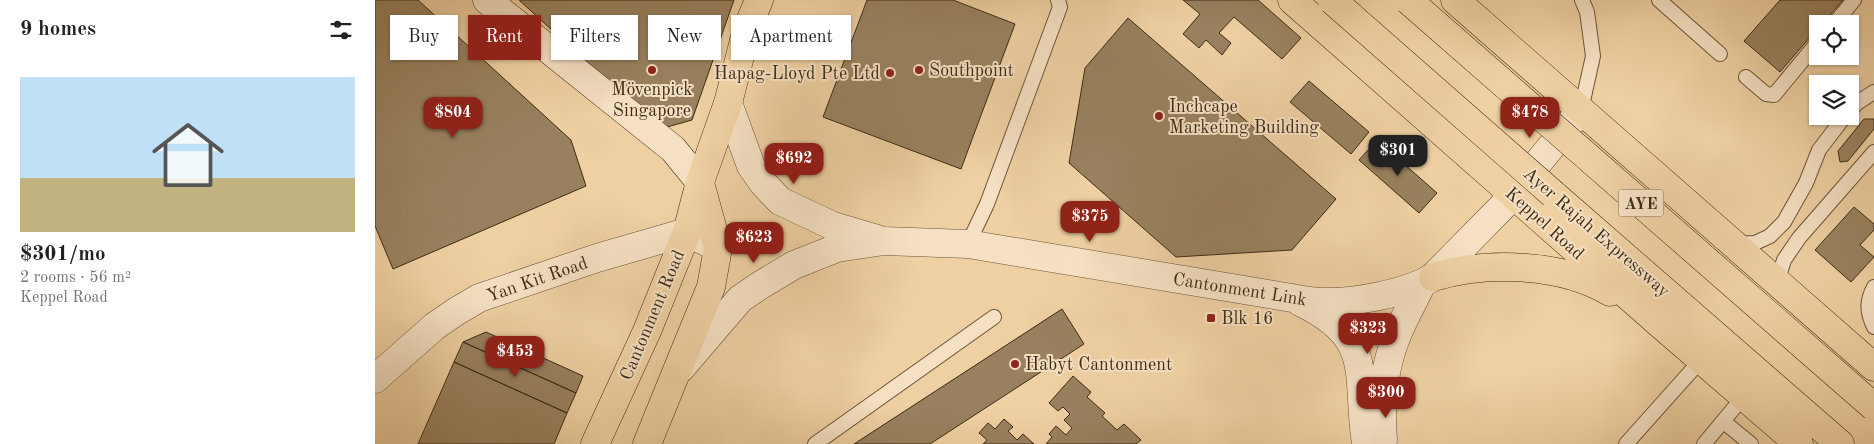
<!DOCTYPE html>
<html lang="en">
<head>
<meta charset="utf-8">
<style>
  body { margin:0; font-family:"Old Standard TT",serif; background:#f6f6f6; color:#202124; height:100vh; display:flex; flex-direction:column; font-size:19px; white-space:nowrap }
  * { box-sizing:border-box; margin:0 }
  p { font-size:16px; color:#757577 }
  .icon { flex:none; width:28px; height:28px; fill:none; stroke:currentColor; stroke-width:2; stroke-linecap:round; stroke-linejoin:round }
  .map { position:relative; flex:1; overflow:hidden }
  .details { display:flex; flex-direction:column; background:#fff; width:375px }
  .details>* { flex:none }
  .hud { position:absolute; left:15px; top:15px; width:475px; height:45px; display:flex; gap:10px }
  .tools { position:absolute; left:1434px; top:15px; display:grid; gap:10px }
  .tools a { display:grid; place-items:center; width:50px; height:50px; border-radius:0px; background:#fff; box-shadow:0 1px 4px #0004; font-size:25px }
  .price { position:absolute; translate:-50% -42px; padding:0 11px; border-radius:10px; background:#8f2418; color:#fff; font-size:16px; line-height:32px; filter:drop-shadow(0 1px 2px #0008) }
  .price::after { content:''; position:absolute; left:50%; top:30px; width:15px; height:11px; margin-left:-8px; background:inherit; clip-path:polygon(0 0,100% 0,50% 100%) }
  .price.selected { background:#222; color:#fff }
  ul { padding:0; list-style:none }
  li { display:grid; align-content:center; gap:10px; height:265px; padding:0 20px }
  li span { display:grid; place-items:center; height:155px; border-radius:0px; color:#555 }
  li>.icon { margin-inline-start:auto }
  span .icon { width:90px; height:90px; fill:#fffc; stroke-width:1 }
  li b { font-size:21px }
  h2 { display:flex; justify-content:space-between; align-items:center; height:60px; padding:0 20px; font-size:21px }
  .tag { padding:0 18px; border-radius:0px; background:#fff; box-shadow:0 1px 4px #0004; font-size:18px; line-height:45px }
  .tag.selected { background:#8f2418; color:#fff }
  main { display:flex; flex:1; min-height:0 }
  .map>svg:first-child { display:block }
  .building { fill:#99815f; stroke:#3c2c16 }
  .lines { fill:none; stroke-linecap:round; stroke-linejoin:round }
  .lane-casing { stroke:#695539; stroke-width:16 }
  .street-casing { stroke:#695539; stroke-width:29 }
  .secondary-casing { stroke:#3c2c16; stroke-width:29 }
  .primary-casing { stroke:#3c2c16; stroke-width:29 }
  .highway-casing { stroke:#3c2c16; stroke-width:29 }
  .lane { stroke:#f5e0c3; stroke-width:14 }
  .street { stroke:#f5e0c3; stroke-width:28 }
  .secondary { stroke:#f5e0c3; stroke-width:28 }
  .primary { stroke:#efd0a2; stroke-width:28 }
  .highway { stroke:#efd0a2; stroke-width:28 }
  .highway-bridge-casing { stroke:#3c2c16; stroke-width:29; stroke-linecap:butt }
  .highway-bridge { stroke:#efd0a2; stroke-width:28 }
  .poi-dot { fill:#8f2418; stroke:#f5e0c3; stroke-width:2 }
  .labels { text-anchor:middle; stroke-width:4; stroke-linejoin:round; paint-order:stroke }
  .shield { fill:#f5e0c3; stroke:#74624a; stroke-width:1 }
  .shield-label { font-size:16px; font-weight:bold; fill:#3c2c16 }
  .poi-label { font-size:18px; fill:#3c2c16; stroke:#f5e0c3; text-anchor:start }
  .street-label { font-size:18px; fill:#3c2c16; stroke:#f5e0c3 }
</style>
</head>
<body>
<main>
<section class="details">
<h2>9 homes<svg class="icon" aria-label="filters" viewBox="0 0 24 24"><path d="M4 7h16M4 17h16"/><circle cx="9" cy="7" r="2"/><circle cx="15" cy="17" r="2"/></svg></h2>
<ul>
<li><span style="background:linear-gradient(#bfe0f5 65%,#c2b280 0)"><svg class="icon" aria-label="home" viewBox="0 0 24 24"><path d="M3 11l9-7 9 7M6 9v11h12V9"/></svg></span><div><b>$301/mo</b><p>2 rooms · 56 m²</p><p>Keppel Road</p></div></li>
</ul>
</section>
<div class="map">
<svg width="1499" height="444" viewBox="0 0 1499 444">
  <rect width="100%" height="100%" fill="#efd0a2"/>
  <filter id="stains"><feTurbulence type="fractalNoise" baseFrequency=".004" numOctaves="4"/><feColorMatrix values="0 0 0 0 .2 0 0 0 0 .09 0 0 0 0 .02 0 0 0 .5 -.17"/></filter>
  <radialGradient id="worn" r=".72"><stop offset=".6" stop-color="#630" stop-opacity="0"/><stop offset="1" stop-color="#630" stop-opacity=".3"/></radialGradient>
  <!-- building -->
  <path class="building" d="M0 0H43L196 140 211 186 18 269 0 226Z
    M144 0H359L317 120 285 129Z
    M492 0H578L640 24 586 169 448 117Z
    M808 0H883L926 38 907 59 859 17 844 33 856 43 847 55 831 40 824 48 808 34 825 14Z
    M1405 0H1468L1447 24H1442V29L1405 72 1369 41Z
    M753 18 961 199 917 250 801 257 694 163 710 68Z
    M934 81 994 132 976 154 915 102Z
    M1489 119H1499V129L1473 161 1465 162 1463 151Z
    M1002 140 1062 193 1044 213 984 160Z
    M1479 207 1499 224V230L1485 245 1499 257 1476 282 1440 250Z
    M687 309 709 344 555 444H479Z
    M111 332 208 376 201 393 88 342Z
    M88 342 201 393 192 413 79 362Z
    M79 362 192 413 179 444H43Z
    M698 376 716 392 712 397 730 413 727 416 742 430 749 424 766 440 761 444H671L677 437 674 434 681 426 691 435 697 428 689 420 695 414 688 407 683 411 674 403Z
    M629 419 638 427 633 431 642 440 648 434 659 444H608L612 440 604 433 613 423 620 429Z"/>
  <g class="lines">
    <!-- lane casing -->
    <g class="lane-casing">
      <path id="lane" d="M1284 0 1345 54
        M1459 24 1479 0
        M1371 77 1391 94 1399 95 1442 43
        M1206 110 1218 56 1212 12 1207 0
        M1475 110 1482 103 1499 92
        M593 244 612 204 685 7 683 0
        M1361 244 1380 243 1395 236 1409 222 1431 183 1444 150 1470 116
        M1404 284 1405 273 1409 260 1424 238 1499 152
        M1499 287C1491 302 1492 312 1499 327
        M1349 422 1376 444
        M440 444 619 317
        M1251 444 1326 360
        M1329 444 1369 396"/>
    </g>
    <!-- street casing -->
    <g class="street-casing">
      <path id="street" d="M353 103 376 166 388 183 405 201 458 226 502 239
        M925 302C1002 339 980 374 991 444
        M306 368 365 299 384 286 419 265 462 248 509 241 593 244 917 298C927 300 938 302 948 302 978 303 1034 293 1058 277L1127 207 1206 110
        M0 379 60 326 82 311 104 298 222 258 312 232 343 248
        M1008 440C1005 402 1009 362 1026 326 1032 312 1040 299 1046 285"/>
    </g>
    <!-- secondary casing -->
    <g class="secondary-casing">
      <path id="secondary" d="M112 0 298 149 325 182"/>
    </g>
    <!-- primary casing -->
    <g class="primary-casing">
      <path id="primary" d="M220 444 272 331 312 232 325 182 353 103 372 29 384 0
        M272 444 336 287 343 248 325 183"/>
    </g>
    <!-- highway casing -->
    <g class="highway-casing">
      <path id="highway" d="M917 0 1285 324 1424 444
        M1080 0 1499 367
        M1178 194 1465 444
        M1058 277C1112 261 1186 263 1235 292"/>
    </g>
    <!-- lane -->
    <use href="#lane" class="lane"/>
    <!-- street -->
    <use href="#street" class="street"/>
    <!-- secondary -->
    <use href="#secondary" class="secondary"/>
    <!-- primary -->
    <use href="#primary" class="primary"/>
    <!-- highway -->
    <use href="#highway" class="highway"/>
    <!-- highway-bridge casing -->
    <g class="highway-bridge-casing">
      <path id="highway-bridge" d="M957 0 1178 194
        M1033 0 1499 407"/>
    </g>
    <!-- highway-bridge -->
    <use href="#highway-bridge" class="highway-bridge"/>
  </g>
  <!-- markers -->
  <g class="poi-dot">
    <circle cx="277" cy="70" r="5"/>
    <circle cx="544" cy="70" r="5"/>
    <circle cx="515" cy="73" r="5"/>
    <circle cx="784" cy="116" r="5"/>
    <rect x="831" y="313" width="10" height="10" rx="2.5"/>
    <circle cx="640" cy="364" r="5"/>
  </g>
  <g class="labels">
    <!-- shield labels -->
    <rect class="shield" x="1243.5" y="189.5" width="45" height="27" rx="4"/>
    <g class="shield-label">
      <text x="1266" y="209">AYE</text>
    </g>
    <!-- poi labels -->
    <g class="poi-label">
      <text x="554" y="76">Southpoint</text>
      <text x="505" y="79" text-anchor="end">Hapag-Lloyd Pte Ltd</text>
      <text x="277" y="95" text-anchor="middle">Mövenpick<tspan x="277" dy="21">Singapore</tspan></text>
      <text x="794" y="112">Inchcape<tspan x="794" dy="21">Marketing Building</tspan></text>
      <text x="846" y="324">Blk 16</text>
      <text x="650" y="370">Habyt Cantonment</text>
    </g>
    <!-- street labels -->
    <g class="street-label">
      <text transform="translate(1170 223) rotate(42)" y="6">Keppel Road</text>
      <text transform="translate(1222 232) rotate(41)" y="6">Ayer Rajah Expressway</text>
      <text transform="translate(162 279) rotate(-19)" y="6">Yan Kit Road</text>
      <text transform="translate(865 289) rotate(9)" y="6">Cantonment Link</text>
      <text transform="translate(277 315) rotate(-67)" y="6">Cantonment Road</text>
    </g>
  </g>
  <rect width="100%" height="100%" filter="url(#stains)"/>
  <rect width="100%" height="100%" fill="url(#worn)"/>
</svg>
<div class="tools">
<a><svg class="icon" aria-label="locate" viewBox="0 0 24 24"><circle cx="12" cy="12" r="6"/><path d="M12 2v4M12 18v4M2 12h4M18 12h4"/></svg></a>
<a><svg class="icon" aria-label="layers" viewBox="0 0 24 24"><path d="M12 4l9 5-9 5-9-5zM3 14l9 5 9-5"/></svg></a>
</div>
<b class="price" style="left:78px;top:139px">$804</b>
<b class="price" style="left:1155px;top:139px">$478</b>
<b class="price selected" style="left:1023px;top:177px">$301</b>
<b class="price" style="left:419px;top:185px">$692</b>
<b class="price" style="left:715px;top:243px">$375</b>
<b class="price" style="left:379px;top:264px">$623</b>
<b class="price" style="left:993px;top:355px">$323</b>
<b class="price" style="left:140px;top:378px">$453</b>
<b class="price" style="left:1011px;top:419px">$300</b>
<div class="hud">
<a class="tag">Buy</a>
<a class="tag selected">Rent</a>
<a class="tag">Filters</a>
<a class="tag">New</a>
<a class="tag">Apartment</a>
</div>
</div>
</main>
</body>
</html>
